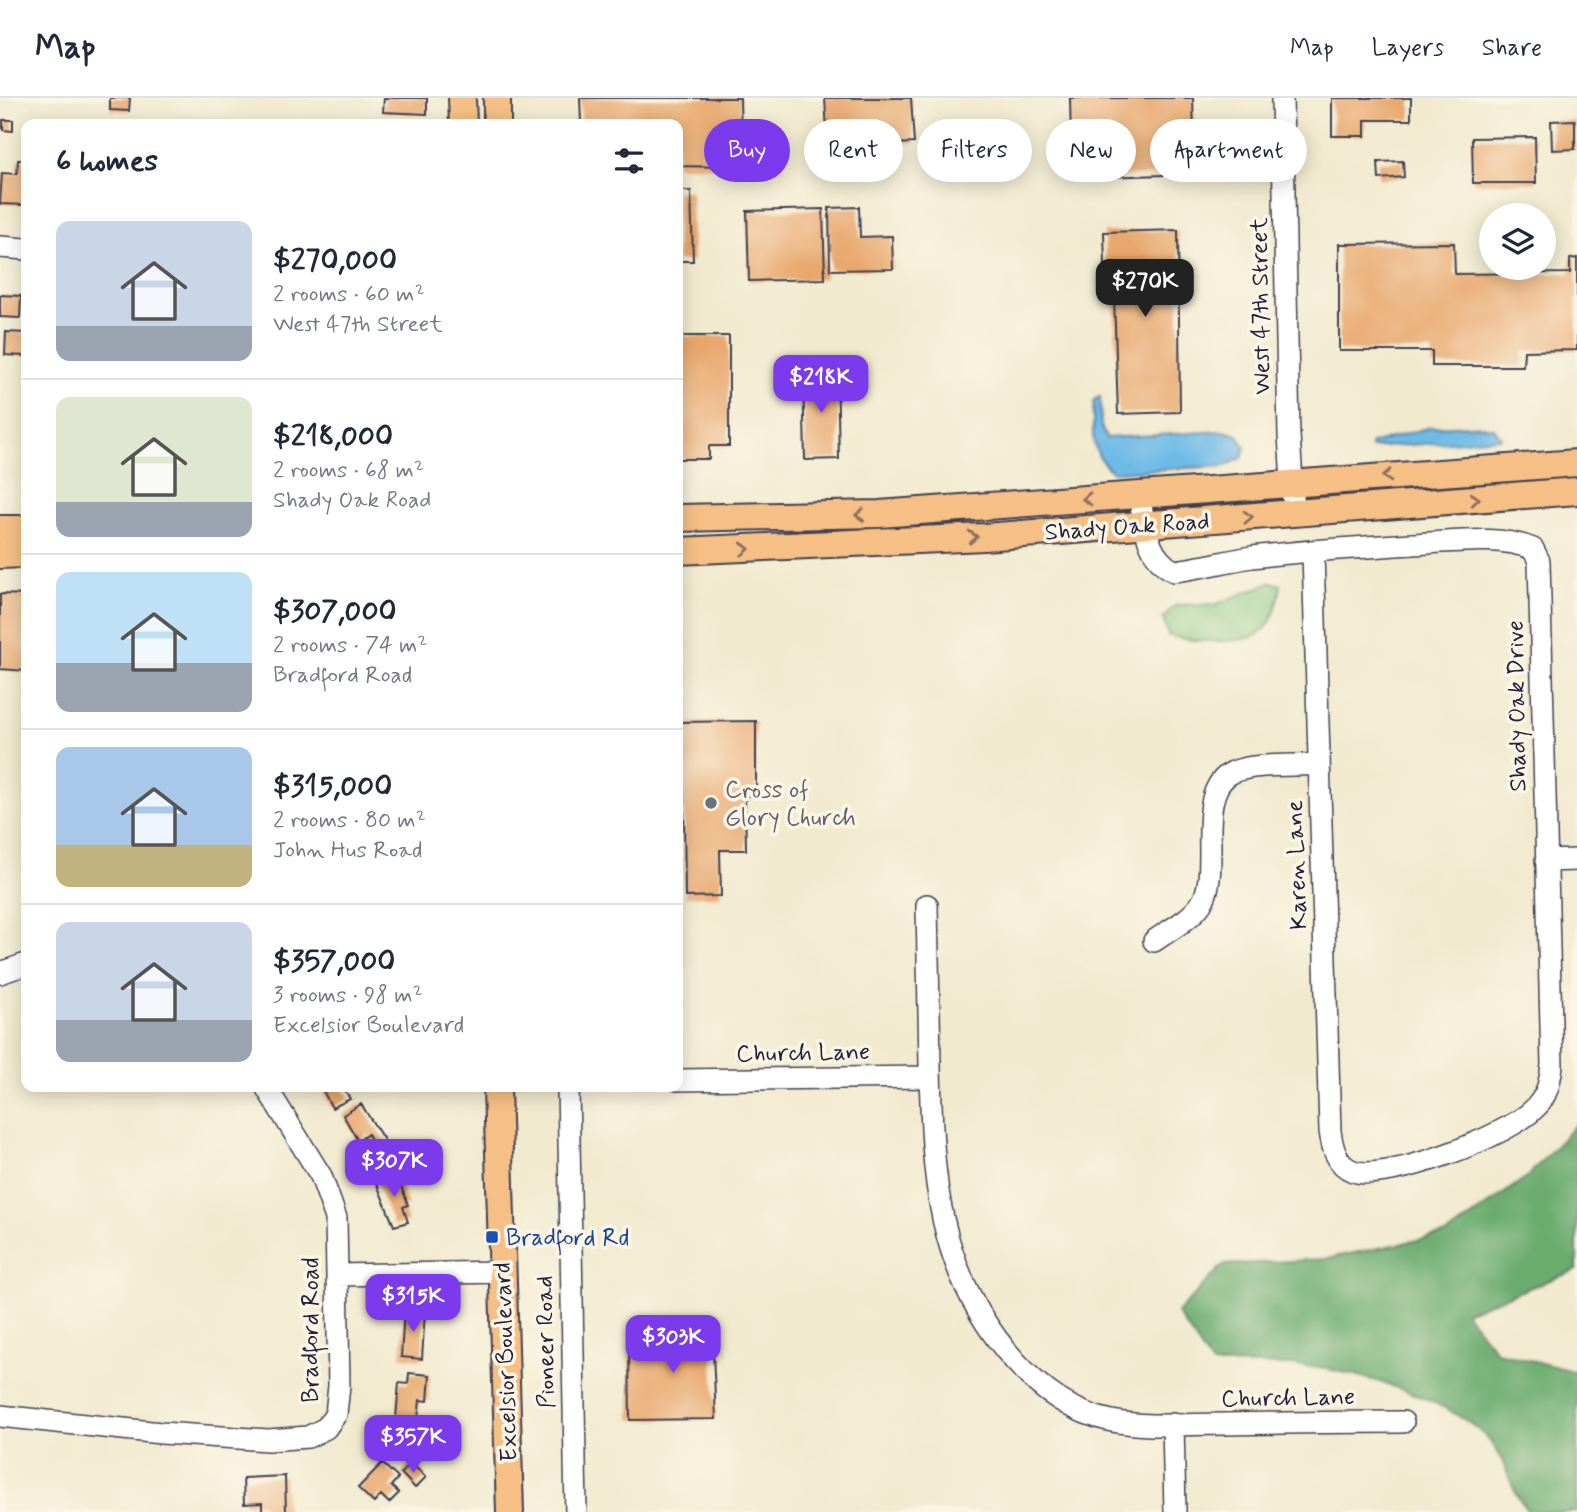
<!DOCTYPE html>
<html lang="en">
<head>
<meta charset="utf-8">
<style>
  body { margin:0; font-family:Mynerve,sans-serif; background:#f6f6f7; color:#1f2937; height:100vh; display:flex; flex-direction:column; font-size:26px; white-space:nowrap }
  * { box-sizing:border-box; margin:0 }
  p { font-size:23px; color:#747a83 }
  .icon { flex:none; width:38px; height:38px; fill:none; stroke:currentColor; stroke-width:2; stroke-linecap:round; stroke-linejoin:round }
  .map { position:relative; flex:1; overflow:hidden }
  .details { position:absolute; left:21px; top:21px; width:662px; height:973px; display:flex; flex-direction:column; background:#fff; border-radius:14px; box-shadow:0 4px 18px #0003 }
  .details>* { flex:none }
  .banner { position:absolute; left:704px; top:21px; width:665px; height:63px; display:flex; gap:14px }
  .controls { position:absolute; left:1479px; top:105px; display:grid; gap:14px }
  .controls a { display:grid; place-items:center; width:77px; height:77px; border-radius:50%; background:#fff; box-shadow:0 4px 18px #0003; font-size:35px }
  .price { position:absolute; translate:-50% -60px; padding:0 16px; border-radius:14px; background:#7c3aed; color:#fff; font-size:23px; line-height:46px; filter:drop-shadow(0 2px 4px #0008) }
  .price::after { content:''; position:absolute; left:50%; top:42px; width:21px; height:16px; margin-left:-10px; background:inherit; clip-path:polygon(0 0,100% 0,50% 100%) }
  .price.on { background:#222; color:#fff }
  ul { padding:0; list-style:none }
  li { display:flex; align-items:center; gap:21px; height:175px; padding:0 35px }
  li+li { border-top:2px solid #e0e1e3 }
  li span { display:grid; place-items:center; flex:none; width:196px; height:140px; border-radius:14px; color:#555 }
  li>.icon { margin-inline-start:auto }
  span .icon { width:84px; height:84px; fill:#fffc; stroke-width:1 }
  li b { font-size:30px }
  h2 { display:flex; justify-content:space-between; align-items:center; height:84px; padding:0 35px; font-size:30px }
  .pill { padding:0 24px; border-radius:32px; background:#fff; box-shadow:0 4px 18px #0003; font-size:24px; line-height:63px }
  .pill.on { background:#7c3aed; color:#fff }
  header { display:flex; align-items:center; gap:42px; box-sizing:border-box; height:98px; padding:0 35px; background:#fff; border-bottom:2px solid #e0e1e3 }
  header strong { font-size:33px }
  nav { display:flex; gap:38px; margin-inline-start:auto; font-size:24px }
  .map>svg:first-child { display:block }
  .green { fill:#84c67f; stroke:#53745d; stroke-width:2 }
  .forest { fill:#6bab6e; stroke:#466654; stroke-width:2 }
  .water { fill:#6dbae7; stroke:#486e91; stroke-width:2 }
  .building { fill:#e8a76d }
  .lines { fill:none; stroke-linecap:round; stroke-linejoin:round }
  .minor-casing { stroke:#414051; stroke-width:24 }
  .major-casing { stroke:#414051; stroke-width:30 }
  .minor { stroke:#fff; stroke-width:21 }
  .major { stroke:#f5bf86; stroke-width:26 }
  .oneway { stroke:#8c7060 }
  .worship-dot { fill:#6b7280; stroke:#fcf5e5; stroke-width:2.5 }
  .transit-dot { fill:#1a4fb4; stroke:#fcf5e5; stroke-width:2.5 }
  .labels { text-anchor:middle; stroke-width:7; stroke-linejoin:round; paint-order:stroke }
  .street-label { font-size:24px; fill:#22223b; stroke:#fcf5e5 }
  .worship-label { font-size:24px; fill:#5b616d; stroke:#fcf5e5; text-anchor:start }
  .transit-label { font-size:24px; fill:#164399; stroke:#fcf5e5; text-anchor:start }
</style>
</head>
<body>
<header>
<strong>Map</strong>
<nav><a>Map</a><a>Layers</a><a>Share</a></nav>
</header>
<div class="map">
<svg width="1577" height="1414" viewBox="0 0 1577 1414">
  <rect width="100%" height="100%" fill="#fcf5e5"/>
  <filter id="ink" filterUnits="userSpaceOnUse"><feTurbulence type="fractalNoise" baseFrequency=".0143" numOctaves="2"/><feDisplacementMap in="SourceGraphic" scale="14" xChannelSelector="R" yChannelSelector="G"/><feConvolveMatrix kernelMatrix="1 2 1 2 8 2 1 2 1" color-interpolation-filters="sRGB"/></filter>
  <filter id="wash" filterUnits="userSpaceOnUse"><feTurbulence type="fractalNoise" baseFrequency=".00686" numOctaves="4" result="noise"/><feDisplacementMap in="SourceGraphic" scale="28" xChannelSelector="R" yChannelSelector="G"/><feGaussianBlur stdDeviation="1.57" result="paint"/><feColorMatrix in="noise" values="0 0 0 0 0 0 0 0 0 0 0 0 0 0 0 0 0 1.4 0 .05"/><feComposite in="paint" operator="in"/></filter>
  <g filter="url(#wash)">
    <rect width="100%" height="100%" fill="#f1eacf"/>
    <!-- green -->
    <path class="green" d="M1271 484 1281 487C1279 502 1275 520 1264 532 1249 548 1188 544 1168 537L1163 520 1176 507 1217 506Z"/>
    <!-- forest -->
    <path class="forest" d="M1577 1025V1172L1465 1214 1497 1254 1577 1274V1414H1529C1509 1393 1507 1362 1491 1344 1452 1301 1360 1274 1304 1268 1274 1265 1242 1267 1212 1267L1177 1215 1223 1167 1324 1161 1448 1136 1528 1078Z"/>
    <!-- water -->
    <path class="water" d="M1100 298 1101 328 1106 340 1224 333 1238 337 1245 349 1242 360 1225 368 1113 374C1089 356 1092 330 1094 302Z
      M1474 327 1494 330 1501 340 1371 350V346L1430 329Z"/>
    <g id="blocks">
      <!-- building -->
      <path class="building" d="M110 0H130L129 13 110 12Z
        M384 0H427V16L383 14Z
        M580 0H740L741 41H728L729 69 677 68V26H581Z
        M825 0H911L914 45 828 49Z
        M1070 0H1193L1195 76 1072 80Z
        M1332 0H1411V22H1365V38H1332Z
        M3 22H13V33L3 32Z
        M1575 22V51L1552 52 1551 23Z
        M1535 39 1536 85H1473L1472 40Z
        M18 62H26L25 107 0 106 2 75 17 76Z
        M1403 63 1404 79 1379 81 1378 64Z
        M677 93H691L693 163H677Z
        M859 109 860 139 892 138 893 171 830 172 829 110Z
        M823 111 825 181 749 183 747 113Z
        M1178 132 1180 314 1118 316 1114 198H1106L1104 134Z
        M1454 145 1455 176 1570 175V161L1577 160V252L1524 253 1523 268H1432V253H1339V146Z
        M0 197 21 198 20 220 0 219Z
        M6 234 26 235V258L5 257Z
        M677 238H729V348H709V361H677Z
        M803 272H837L839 361 805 362Z
        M0 496 26 497V573L0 571Z
        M756 623V698H745L746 752H720L721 798 685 799 684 712H677V624Z
        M321 989H343L350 1001 332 1010Z
        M361 1006 391 1053 376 1062 367 1046 372 1043 368 1036 358 1043 343 1017Z
        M397 1077 408 1107 403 1109 408 1124 394 1128 376 1084Z
        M404 1212 425 1213 422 1261 401 1259Z
        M669 1222 670 1234 712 1232 716 1321 630 1322 629 1249 647 1248V1223Z
        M409 1275 430 1277 428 1303 420 1302 418 1321 396 1320 399 1285 408 1286Z
        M382 1365 398 1380 391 1388 399 1395 389 1405 381 1397 374 1405 358 1390Z
        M411 1365 426 1379 415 1390 401 1375Z
        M285 1378 286 1414H262V1405L244 1406 243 1380Z"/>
    </g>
  </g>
  <g filter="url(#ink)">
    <use href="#blocks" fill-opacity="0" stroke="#414051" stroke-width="2"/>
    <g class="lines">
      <!-- minor casing -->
      <g class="minor-casing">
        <path id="minor" d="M1282 0 1289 337 1294 415
          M0 149 26 151
          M1139 397C1145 425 1146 459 1174 473 1200 470 1226 463 1252 459 1310 452 1369 449 1428 445 1462 443 1502 438 1533 451L1539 463 1552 967C1550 984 1547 999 1534 1011 1509 1037 1387 1085 1353 1073 1336 1067 1332 1048 1330 1033L1313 454
          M1546 763 1577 762
          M927 807C928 860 929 913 930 966 932 1077 936 1175 1015 1263 1042 1293 1072 1315 1112 1323 1148 1330 1186 1326 1223 1326 1283 1325 1343 1324 1403 1324
          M1154 843C1169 832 1190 822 1201 806 1223 774 1192 693 1233 674 1254 665 1296 668 1319 666
          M0 875 26 866
          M677 982 930 979
          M568 989 576 1414
          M337 1177 502 1174
          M0 1318 161 1335 268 1342 308 1339 326 1330 336 1316 339 1288 336 1120 321 1078 266 989
          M1173 1326 1175 1414"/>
      </g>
      <!-- major casing -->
      <g class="major-casing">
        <path id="major" d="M462 0 463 26
          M497 0V26
          M677 420 879 416 1577 365
          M0 431H26
          M677 453 984 439 1577 393
          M0 457 26 456
          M497 989 510 1414"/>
      </g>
      <!-- minor -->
      <use href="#minor" class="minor"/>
      <!-- major -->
      <use href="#major" class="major"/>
    </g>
    <!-- one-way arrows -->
    <defs><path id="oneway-chevron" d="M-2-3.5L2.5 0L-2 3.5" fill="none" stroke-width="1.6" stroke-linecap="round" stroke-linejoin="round" transform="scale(1.75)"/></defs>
    <g class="oneway">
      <use href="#oneway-chevron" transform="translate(1387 378) rotate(176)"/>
      <use href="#oneway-chevron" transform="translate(1087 401) rotate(176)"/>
      <use href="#oneway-chevron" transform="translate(1475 401) rotate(-5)"/>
      <use href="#oneway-chevron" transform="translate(860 417) rotate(178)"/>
      <use href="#oneway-chevron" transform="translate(1248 419) rotate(-4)"/>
      <use href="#oneway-chevron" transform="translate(973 439) rotate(-3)"/>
      <use href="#oneway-chevron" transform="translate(745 451) rotate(-2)"/>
    </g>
  </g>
  <!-- markers -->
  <circle class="worship-dot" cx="711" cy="705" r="7"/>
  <rect class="transit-dot" x="485" y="1132" width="14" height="14" rx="3.5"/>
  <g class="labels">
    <!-- street labels -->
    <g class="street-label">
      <text transform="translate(1260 208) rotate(-91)" y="8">West 47th Street</text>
      <text transform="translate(1127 428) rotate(-4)" y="8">Shady Oak Road</text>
      <text transform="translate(1516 608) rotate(-91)" y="8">Shady Oak Drive</text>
      <text transform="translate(1296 767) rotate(-92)" y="8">Karen Lane</text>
      <text transform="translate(803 954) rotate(-1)" y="8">Church Lane</text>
      <text transform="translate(310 1232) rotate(-90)" y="8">Bradford Road</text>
      <text transform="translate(545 1244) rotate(-91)" y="8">Pioneer Road</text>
      <text transform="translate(505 1264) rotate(-92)" y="8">Excelsior Boulevard</text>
      <text transform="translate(1288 1299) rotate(-1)" y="8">Church Lane</text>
    </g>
    <!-- worship labels -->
    <g class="worship-label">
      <text x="725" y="699">Cross of<tspan x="725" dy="28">Glory Church</tspan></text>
    </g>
    <!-- transit labels -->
    <g class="transit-label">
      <text x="506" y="1147">Bradford Rd</text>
    </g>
  </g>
</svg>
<div class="controls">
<a><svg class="icon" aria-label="layers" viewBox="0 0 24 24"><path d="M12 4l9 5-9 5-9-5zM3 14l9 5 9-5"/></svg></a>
</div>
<b class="price on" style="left:1145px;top:221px">$270K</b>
<b class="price" style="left:821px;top:317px">$218K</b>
<b class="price" style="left:394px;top:1101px">$307K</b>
<b class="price" style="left:413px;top:1236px">$315K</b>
<b class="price" style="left:673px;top:1277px">$303K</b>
<b class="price" style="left:413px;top:1377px">$357K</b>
<div class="banner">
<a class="pill on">Buy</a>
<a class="pill">Rent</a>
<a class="pill">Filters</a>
<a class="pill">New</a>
<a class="pill">Apartment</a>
</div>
<section class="details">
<h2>6 homes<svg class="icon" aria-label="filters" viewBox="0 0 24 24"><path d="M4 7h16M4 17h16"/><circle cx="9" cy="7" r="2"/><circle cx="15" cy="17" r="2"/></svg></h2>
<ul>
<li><span style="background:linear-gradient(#c9d6e8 75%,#9aa5b1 0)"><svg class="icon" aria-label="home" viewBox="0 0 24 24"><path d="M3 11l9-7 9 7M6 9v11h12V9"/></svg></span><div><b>$270,000</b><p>2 rooms · 60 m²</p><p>West 47th Street</p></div></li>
<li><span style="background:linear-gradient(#dfe7d0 75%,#9aa5b1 0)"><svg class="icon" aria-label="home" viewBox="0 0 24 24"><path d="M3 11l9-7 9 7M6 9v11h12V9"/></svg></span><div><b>$218,000</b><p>2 rooms · 68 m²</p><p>Shady Oak Road</p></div></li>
<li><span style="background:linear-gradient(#bfe0f5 65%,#9aa5b1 0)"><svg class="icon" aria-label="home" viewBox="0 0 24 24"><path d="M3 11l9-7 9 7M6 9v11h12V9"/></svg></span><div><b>$307,000</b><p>2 rooms · 74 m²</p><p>Bradford Road</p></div></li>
<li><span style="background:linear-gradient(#a9c7e8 70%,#c2b280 0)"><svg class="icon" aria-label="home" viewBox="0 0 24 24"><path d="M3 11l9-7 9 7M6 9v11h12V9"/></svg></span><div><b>$315,000</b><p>2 rooms · 80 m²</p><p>John Hus Road</p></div></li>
<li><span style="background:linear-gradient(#c9d6e8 70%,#9aa5b1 0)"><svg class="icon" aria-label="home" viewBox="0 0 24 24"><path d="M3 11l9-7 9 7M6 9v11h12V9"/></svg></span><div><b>$357,000</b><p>3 rooms · 98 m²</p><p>Excelsior Boulevard</p></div></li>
</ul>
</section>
</div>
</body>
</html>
